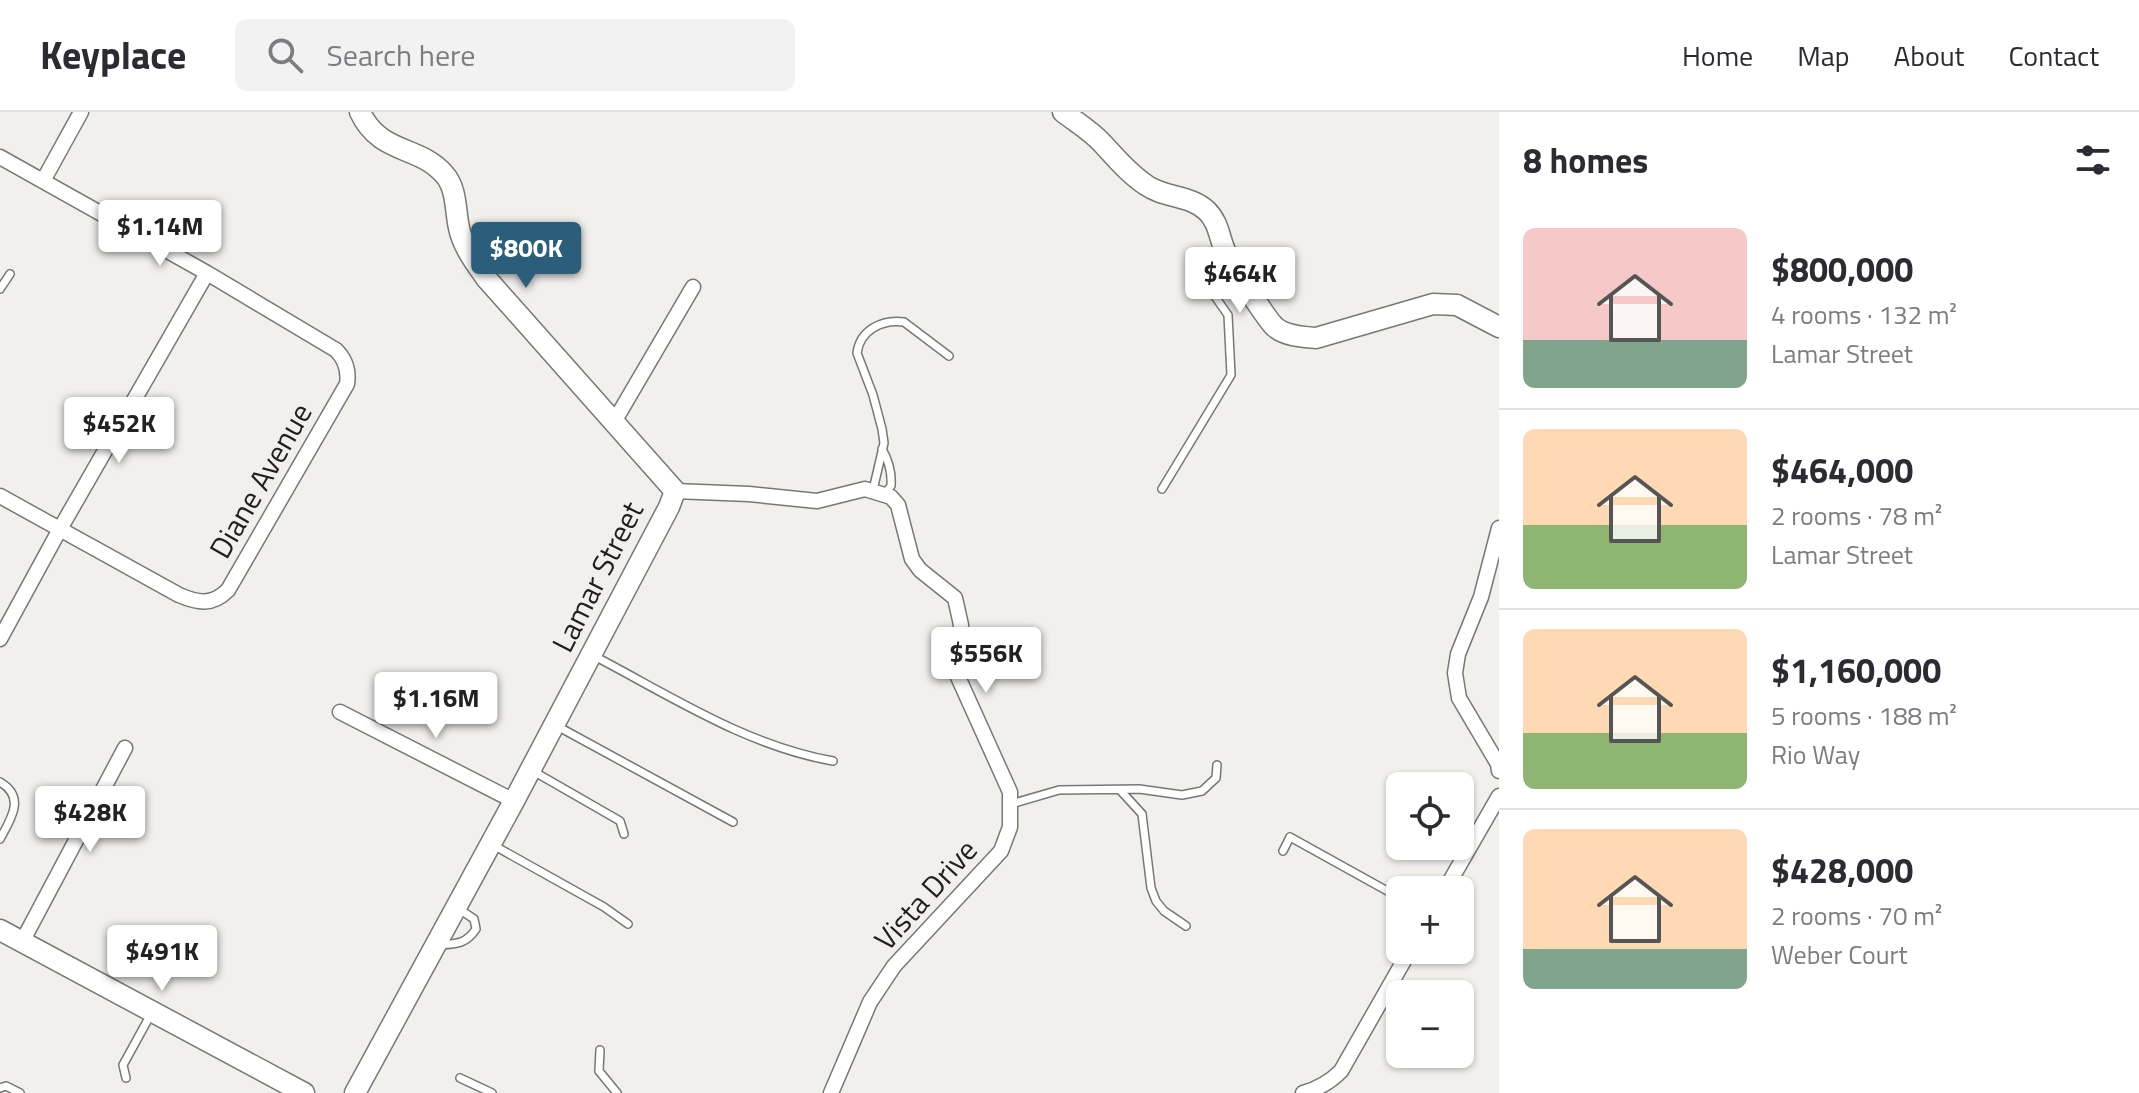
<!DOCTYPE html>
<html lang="en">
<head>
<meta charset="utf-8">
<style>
  body { margin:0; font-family:"Titillium Web",sans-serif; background:#f2f2f3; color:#2b2b33; height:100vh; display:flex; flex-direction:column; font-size:30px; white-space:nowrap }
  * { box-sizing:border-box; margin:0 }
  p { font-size:26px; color:#7c7c81 }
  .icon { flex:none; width:44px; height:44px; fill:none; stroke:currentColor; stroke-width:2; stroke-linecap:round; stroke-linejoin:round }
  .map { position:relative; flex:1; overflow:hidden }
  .details { display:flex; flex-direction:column; background:#fff; width:640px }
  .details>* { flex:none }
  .fabs { position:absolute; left:1386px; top:660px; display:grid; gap:16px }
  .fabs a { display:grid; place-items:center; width:88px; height:88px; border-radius:12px; background:#fff; box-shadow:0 2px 6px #0004; font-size:40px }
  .price { position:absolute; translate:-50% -68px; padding:0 18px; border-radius:8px; background:#fff; color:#222; font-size:26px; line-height:52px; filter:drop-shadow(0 2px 4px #0008) }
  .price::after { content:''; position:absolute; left:50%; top:48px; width:24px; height:18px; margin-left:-12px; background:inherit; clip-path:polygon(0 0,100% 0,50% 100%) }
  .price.current { background:#2b5e7b; color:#fff }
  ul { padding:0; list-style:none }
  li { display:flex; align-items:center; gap:24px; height:200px; padding:0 24px }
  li+li { border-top:2px solid #e1e1e2 }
  li span { display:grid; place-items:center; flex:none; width:224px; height:160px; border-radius:12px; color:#555 }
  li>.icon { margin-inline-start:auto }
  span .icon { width:96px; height:96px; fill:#fffc; stroke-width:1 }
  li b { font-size:34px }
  h2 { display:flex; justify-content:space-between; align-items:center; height:96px; padding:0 24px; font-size:34px }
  header { display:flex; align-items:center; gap:48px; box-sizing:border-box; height:112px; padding:0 40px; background:#fff; border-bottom:2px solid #e1e1e2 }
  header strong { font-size:38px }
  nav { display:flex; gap:44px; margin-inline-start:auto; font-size:28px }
  .search { width:560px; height:72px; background:#f2f2f3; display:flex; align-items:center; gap:20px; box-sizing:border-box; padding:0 28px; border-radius:12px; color:#7c7c81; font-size:30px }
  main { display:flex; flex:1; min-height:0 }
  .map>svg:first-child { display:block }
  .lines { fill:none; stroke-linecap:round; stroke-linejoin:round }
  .lane-casing { stroke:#777774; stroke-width:10 }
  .street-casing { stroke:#777774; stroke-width:17 }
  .secondary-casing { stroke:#777774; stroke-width:23 }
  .lane { stroke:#fff; stroke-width:7 }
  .street { stroke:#fff; stroke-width:14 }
  .secondary { stroke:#fff; stroke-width:20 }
  .labels { text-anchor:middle; stroke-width:8; stroke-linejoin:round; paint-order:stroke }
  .street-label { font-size:30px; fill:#1f1e1d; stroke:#f1f0ed }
</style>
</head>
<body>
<header>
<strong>Keyplace</strong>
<div class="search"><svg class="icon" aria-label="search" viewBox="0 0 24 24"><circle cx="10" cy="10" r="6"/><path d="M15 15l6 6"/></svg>Search here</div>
<nav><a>Home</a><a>Map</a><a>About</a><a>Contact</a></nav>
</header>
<main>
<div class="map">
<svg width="1499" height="981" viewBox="0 0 1499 981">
  <rect width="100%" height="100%" fill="#f1f0ed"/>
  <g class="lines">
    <!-- lane casing -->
    <g class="lane-casing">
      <path id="lane" d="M0 177 10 162
        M882 337C889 349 892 360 891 374L884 382
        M1162 377 1231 263 1228 203 1214 183 1212 161 1225 144
        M873 378 884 331 882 317 873 283 857 241C860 218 882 207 904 210L949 244
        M596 540 598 546C674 586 748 634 833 649
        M557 614 733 710
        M533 659 620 709 624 722
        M0 670C26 685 11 707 0 727
        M1120 678 1142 702 1151 776 1156 789 1164 799 1186 814
        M1011 692 1059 678 1139 677 1182 683 1202 679 1216 666 1217 653
        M493 733 604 795 628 812
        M1283 739 1290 725 1400 786
        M439 833C457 832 466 832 476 817L474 807 459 797
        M600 938 599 959 617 981
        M126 966 123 953 151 902
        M460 966 492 981
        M0 976 6 974 20 981"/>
    </g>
    <!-- street casing -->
    <g class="street-casing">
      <path id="street" d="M0 45 207 161 336 238C346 248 349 259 347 272L228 478C212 494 198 491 179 483L0 384
        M43 69 81 0
        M614 310 693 175
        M675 379 749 382 817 389 865 377 891 385 898 393 912 447 920 458 955 486 961 513 954 556 1010 680V715L1001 739 894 854 870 890 831 981
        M1499 416 1481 485 1458 542 1455 561 1459 586 1498 652 1499 659
        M0 527 60 417 207 161
        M340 600 514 689
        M1445 778 1499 684
        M22 830 125 636
        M1303 981C1318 977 1330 970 1341 959L1410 838"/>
    </g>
    <!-- secondary casing -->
    <g class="secondary-casing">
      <path id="secondary" d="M1063 0C1076 10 1091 19 1102 31 1115 45 1129 62 1146 73 1164 86 1191 83 1207 99 1220 112 1219 128 1227 143 1232 154 1268 209 1275 215 1285 224 1303 225 1316 226L1433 192 1457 193 1499 215
        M0 818 304 981
        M355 981 514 689 669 395 675 379 486 166C475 150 463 135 459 116 455 98 457 76 444 62 419 33 380 43 360 0"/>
    </g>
    <!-- lane -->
    <use href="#lane" class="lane"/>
    <!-- street -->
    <use href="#street" class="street"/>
    <!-- secondary -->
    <use href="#secondary" class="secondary"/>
  </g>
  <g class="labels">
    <!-- street labels -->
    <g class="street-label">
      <text transform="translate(261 369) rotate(-60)" y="10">Diane Avenue</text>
      <text transform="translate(598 465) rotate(-63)" y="10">Lamar Street</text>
      <text transform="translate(926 783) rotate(-48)" y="10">Vista Drive</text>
    </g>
  </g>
</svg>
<div class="fabs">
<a><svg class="icon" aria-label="locate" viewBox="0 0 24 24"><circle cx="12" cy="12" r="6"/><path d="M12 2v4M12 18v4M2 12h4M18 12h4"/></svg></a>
<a>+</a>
<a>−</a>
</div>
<b class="price" style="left:160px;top:156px">$1.14M</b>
<b class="price current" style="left:526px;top:178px">$800K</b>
<b class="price" style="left:1240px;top:203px">$464K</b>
<b class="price" style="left:119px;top:353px">$452K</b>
<b class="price" style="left:986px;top:583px">$556K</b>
<b class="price" style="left:436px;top:628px">$1.16M</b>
<b class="price" style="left:90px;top:742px">$428K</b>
<b class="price" style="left:162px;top:881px">$491K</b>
</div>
<section class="details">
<h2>8 homes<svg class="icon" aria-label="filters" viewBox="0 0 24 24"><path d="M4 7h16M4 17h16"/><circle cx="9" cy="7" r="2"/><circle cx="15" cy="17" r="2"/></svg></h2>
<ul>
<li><span style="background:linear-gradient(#f6c9c9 70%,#7fa58c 0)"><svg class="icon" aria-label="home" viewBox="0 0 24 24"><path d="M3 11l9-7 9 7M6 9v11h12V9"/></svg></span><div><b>$800,000</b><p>4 rooms · 132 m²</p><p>Lamar Street</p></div></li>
<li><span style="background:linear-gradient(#ffd9b3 60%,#8fb573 0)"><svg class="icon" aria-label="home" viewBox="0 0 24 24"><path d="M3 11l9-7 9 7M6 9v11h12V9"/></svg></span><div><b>$464,000</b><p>2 rooms · 78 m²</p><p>Lamar Street</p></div></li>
<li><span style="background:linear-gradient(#ffd9b3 65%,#8fb573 0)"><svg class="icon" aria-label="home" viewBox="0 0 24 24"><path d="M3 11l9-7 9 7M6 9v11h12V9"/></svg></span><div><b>$1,160,000</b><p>5 rooms · 188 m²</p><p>Rio Way</p></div></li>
<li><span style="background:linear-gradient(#ffd9b3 75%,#7fa58c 0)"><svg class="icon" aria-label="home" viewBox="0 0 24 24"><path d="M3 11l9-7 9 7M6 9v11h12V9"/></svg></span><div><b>$428,000</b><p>2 rooms · 70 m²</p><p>Weber Court</p></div></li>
</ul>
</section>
</main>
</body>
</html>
